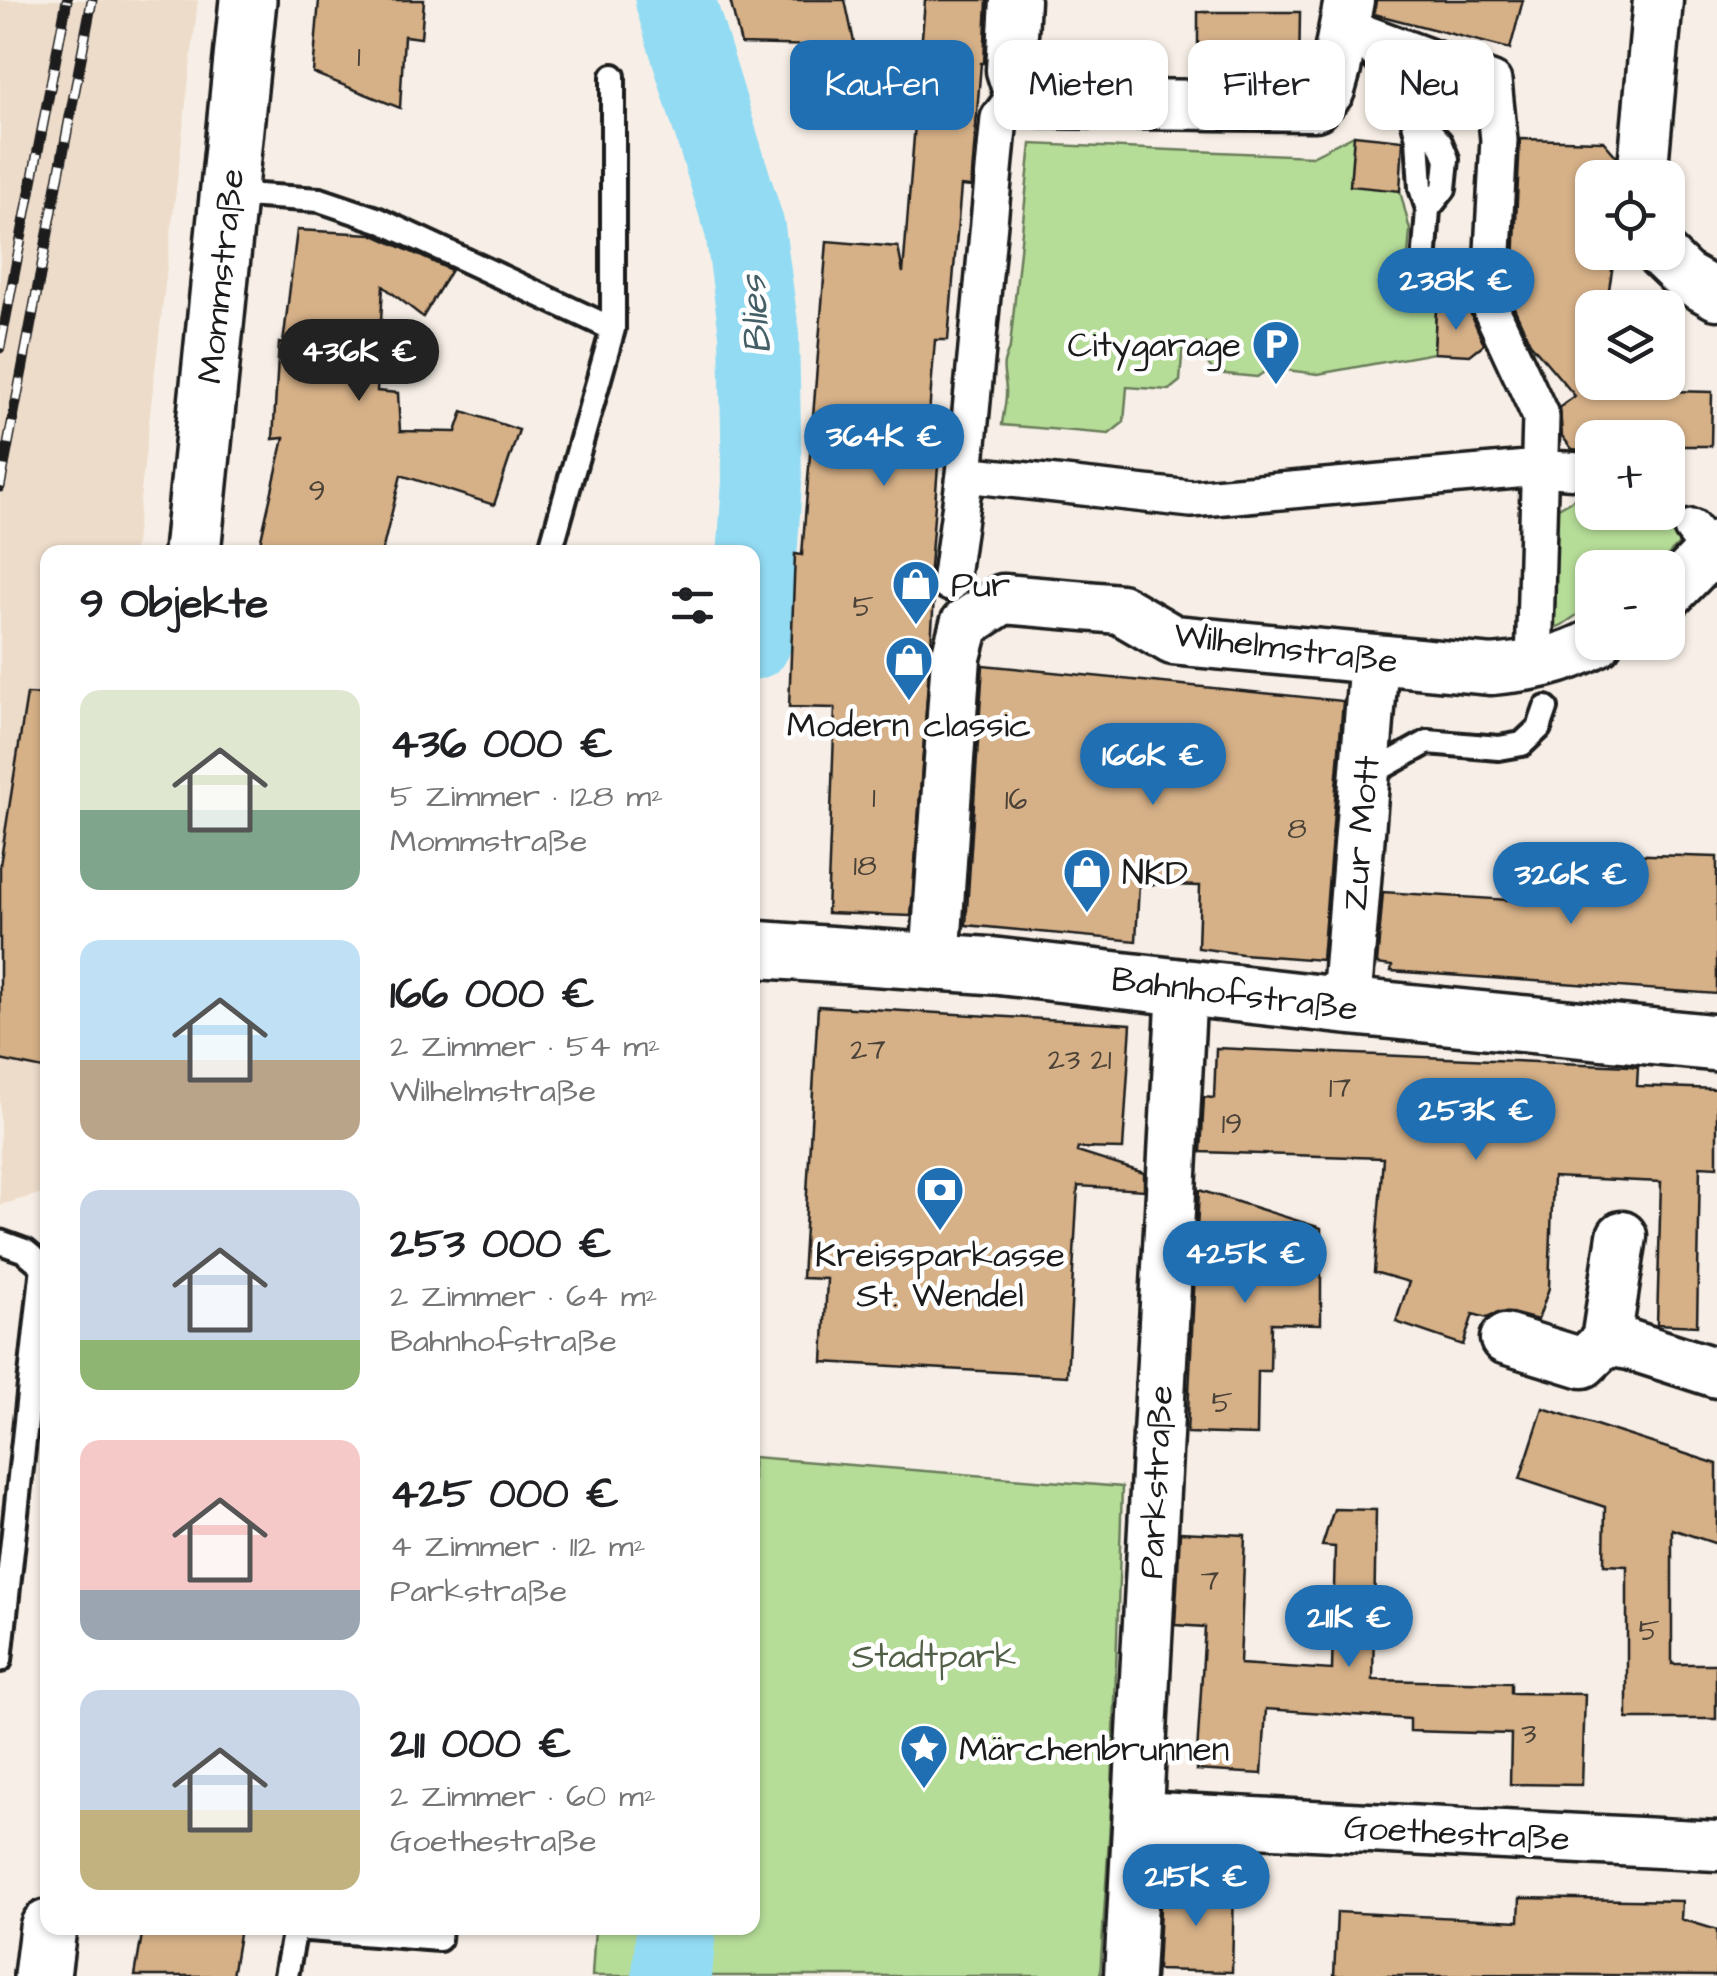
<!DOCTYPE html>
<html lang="de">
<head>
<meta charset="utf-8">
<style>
  body { margin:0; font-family:"Architects Daughter",sans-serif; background:#f6f6f6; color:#202124; height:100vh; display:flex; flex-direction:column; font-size:38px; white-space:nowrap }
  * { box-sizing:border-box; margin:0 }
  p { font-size:32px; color:#757577 }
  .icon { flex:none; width:55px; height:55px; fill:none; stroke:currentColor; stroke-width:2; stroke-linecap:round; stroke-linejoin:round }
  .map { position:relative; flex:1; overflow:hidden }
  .side { position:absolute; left:40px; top:545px; width:720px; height:1390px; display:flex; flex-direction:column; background:#fff; border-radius:20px; box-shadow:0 2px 8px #0004 }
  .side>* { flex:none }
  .hud { position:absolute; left:790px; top:40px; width:775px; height:90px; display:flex; gap:20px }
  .controls { position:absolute; left:1575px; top:160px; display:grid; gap:20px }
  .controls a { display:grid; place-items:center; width:110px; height:110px; border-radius:20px; background:#fff; box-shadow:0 2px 8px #0004; font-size:50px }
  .price { position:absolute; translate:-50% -85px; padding:0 22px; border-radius:35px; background:#1f6fb2; color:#fff; font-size:32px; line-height:65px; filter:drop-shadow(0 2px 5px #0008) }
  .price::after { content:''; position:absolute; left:50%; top:60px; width:30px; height:22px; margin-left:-15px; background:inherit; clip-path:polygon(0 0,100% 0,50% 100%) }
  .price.on { background:#222; color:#fff }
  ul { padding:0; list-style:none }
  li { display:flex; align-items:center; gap:30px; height:250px; padding:0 40px }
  li span { display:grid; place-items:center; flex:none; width:280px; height:200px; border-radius:20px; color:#555 }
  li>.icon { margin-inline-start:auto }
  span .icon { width:120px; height:120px; fill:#fffc; stroke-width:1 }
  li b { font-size:42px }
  h2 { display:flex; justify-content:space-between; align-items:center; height:120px; padding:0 40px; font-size:42px }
  .pill { padding:0 35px; border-radius:20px; background:#fff; box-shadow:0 2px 8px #0004; font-size:35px; line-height:90px }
  .pill.on { background:#1f6fb2; color:#fff }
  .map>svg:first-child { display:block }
  .built { fill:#eddcca }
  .green { fill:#b6dd98; stroke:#697c5a; stroke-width:2.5 }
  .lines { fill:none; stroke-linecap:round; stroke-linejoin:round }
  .river { stroke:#92dbf3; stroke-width:80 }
  .building { fill:#d6b188; stroke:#1c1c1c; stroke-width:2.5 }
  .service-casing { stroke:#1c1c1c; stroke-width:30 }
  .pedestrian-casing { stroke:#1c1c1c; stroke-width:42 }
  .minor-casing { stroke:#1c1c1c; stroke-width:55 }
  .secondary-casing { stroke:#1c1c1c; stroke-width:62 }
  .service { stroke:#fff; stroke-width:22 }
  .pedestrian { stroke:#fff; stroke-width:35 }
  .minor { stroke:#fff; stroke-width:48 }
  .secondary { stroke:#fff; stroke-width:55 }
  .rail-casing { stroke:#1c1c1c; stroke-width:11 }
  .rail { stroke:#fff; stroke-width:8; stroke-dasharray:22; stroke-linecap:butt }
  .labels { text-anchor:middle; stroke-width:9; stroke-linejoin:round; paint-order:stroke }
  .number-label { font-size:30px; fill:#4a4137 }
  .street-label { font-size:35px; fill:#1c1c1c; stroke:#fff }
  .poi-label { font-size:35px; fill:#1c1c1c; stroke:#fff; text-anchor:start }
  .park-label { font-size:35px; fill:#526047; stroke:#fff }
  .water-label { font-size:38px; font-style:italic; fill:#455f67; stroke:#fff }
</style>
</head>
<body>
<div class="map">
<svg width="1717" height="1976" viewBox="0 0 1717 1976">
  <rect width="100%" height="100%" fill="#f7efe7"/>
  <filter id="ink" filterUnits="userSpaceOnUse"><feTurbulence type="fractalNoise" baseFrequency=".01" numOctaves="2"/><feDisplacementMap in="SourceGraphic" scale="20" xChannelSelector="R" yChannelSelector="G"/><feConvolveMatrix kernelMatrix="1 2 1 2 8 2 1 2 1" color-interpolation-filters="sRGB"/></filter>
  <g filter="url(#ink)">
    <!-- built -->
    <path class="built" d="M0 0H198L134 552H48L47 1192 0 1205Z"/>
    <!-- green -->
    <path class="green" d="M1354 135 1400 191 1410 230 1405 293 1436 310 1434 353 1318 374 1270 368 1257 377 1215 373 1206 361V344L1183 343 1180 381 1169 390 1127 387 1124 422 1109 434 1002 425C1003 414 1007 400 1006 389 1004 368 1000 368 1010 347L1031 144 1312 156Z
      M1592 489V512L1667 513 1683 540 1663 560 1651 567 1592 568V605L1562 625 1541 634 1546 515Z
      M753 1457 1122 1487 1112 1792 1100 1976H592L595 1928H752Z"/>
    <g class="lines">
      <!-- river -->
      <path class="river" d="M675 0 745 229 759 332 762 481 752 640
        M672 1976 676 1928"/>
    </g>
    <!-- building -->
    <path class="building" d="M319 0H424L421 38 404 36 400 108 313 73Z
      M730 0H845L855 47 741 44Z
      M925 0H987L984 63H981L971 187 961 186 948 340H935L928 427 941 428 929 580 930 590 934 596 931 645 911 916 827 913 835 708 789 707 795 554 802 555 827 241 898 247 903 273Z
      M1376 0H1523L1510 49 1374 14Z
      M1198 12H1300L1299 78 1198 77Z
      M1354 135 1403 140 1400 191 1350 186Z
      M1520 139 1603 141 1616 156 1615 178H1592V252H1615L1606 308H1592V384L1671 382V391L1712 392 1711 446H1668V438H1592V451L1572 449 1562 436 1560 407 1575 396 1530 343 1512 303Z
      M297 230 372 234 451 270 423 317 383 286 377 391 398 393 400 431 456 432 463 411 519 430 494 505 401 475 382 552H258L284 438 273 439 279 343 283 344Z
      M1436 310 1470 312 1484 344 1470 355 1434 353Z
      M983 665 1343 701 1322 960 1242 954 1198 948 1200 886 1139 884 1136 941 966 925Z
      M27 694 48 695V1070L0 1060V865Z
      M1559 848 1618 854 1717 857V994L1391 971 1392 966 1377 964 1383 892 1556 903Z
      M818 1006 1131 1024 1123 1149 1078 1148 1077 1152 1144 1173V1190L1078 1186 1067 1376 823 1362 827 1279 802 1278Z
      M1216 1048 1630 1066 1638 1067 1637 1086 1717 1089V1167L1700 1166 1697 1326 1657 1324 1661 1182 1553 1177 1549 1288 1538 1320 1512 1313H1498L1487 1318 1473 1314 1463 1345 1396 1322 1409 1282 1374 1272 1383 1158 1201 1152 1204 1097 1214 1098Z
      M1199 1190 1321 1228V1324L1271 1323 1270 1371H1258L1257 1435 1187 1433Z
      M1543 1408 1717 1464V1544L1672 1529V1664H1716V1719H1627V1566L1604 1565 1605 1507 1520 1479Z
      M1334 1509 1376 1510 1373 1680 1511 1683V1693L1585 1694 1582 1785 1510 1784 1511 1734 1410 1731V1719L1266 1709 1262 1774 1196 1770 1205 1627 1175 1625 1180 1532 1245 1535 1240 1664 1332 1670 1335 1547 1322 1546Z
      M1161 1886 1234 1888 1232 1972 1157 1970Z
      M1520 1898 1682 1901 1681 1919 1717 1930V1976L1474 1974V1976H1334L1337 1912 1519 1921Z
      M143 1928H240L232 1976H135Z"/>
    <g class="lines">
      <!-- service casing -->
      <g class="service-casing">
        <path id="service" d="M1351 32 1396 83 1411 111 1418 138 1421 188 1428 209 1422 294
          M1413 113 1440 142 1447 159 1444 189 1428 209
          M229 194 320 200 379 220 613 329V76
          M550 552 613 329
          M1365 777 1428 742 1499 748 1522 744 1539 728 1546 708
          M0 1242 25 1251 43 1266
          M0 1660 43 1266 48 1262
          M295 1928 439 1939 440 1928
          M286 1976 295 1928"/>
      </g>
      <!-- pedestrian casing -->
      <g class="pedestrian-casing">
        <path id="pedestrian" d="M1345 26 1493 81 1499 140 1490 307 1541 417 1534 666
          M965 474 1191 499 1539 468 1592 472
          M1692 528 1711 553 1717 566
          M950 583 965 474 999 118 1018 92"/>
      </g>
      <!-- minor casing -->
      <g class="minor-casing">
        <path id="minor" d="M1015 0 1011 70 1018 92 1040 103 1315 106 1330 90 1336 69 1349 0
          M1642 178 1658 0
          M1659 252 1685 277 1717 295
          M1668 595 1717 545
          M935 963 956 657 965 624 1003 599 1120 609 1173 640 1492 670C1533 666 1559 662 1597 642
          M1346 1006 1374 659
          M1622 1236 1606 1341 1630 1345 1717 1373
          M1505 1339 1583 1363 1606 1341
          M1138 1816 1717 1846
          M1129 1976 1182 987"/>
      </g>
      <!-- secondary casing -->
      <g class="secondary-casing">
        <path id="secondary" d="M192 552 248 0
          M752 949 995 966 1346 1006 1717 1043
          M42 1976 48 1928"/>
      </g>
      <!-- service -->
      <use href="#service" class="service"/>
      <!-- pedestrian -->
      <use href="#pedestrian" class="pedestrian"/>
      <!-- minor -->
      <use href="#minor" class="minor"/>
      <!-- secondary -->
      <use href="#secondary" class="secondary"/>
      <!-- rail casing -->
      <g class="rail-casing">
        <path id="rail" d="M0 348 67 0
          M0 487 92 0"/>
      </g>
      <!-- rail -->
      <use href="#rail" class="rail"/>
    </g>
  </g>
  <!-- icons -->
  <defs>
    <g id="parking-pin" transform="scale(2.5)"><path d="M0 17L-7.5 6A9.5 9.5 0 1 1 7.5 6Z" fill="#1f6fb2" stroke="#fff"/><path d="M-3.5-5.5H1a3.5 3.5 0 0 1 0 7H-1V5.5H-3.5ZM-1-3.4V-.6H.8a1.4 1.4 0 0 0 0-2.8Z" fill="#fff"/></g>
    <g id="shop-pin" transform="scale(2.5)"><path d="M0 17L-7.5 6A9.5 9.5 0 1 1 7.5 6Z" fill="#1f6fb2" stroke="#fff"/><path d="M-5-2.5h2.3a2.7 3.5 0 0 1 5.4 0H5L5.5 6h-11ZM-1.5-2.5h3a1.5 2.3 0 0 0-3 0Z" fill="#fff"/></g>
    <g id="bank-pin" transform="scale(2.5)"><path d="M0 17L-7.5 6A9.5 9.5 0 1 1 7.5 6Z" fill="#1f6fb2" stroke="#fff"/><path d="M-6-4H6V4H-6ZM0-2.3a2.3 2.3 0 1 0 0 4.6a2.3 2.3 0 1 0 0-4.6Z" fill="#fff"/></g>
    <g id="sight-pin" transform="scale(2.5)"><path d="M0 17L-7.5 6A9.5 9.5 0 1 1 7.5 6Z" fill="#1f6fb2" stroke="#fff"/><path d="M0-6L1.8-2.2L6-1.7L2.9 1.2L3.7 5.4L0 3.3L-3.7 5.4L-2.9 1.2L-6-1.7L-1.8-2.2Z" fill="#fff"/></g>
  </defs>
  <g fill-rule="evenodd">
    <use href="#parking-pin" x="1276" y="344"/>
    <use href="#shop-pin" x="916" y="584"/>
    <use href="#shop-pin" x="909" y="660"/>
    <use href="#shop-pin" x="1087" y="872"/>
    <use href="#bank-pin" x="940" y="1190"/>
    <use href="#sight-pin" x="924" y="1748"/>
  </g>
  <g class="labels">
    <!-- number labels -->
    <g class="number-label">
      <text x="359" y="66">1</text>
      <text x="317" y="500">9</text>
      <text x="863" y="616">5</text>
      <text x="874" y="807">1</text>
      <text x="1016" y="809">16</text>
      <text x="1297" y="838">8</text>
      <text x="865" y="875">18</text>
      <text x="868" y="1059">27</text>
      <text x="1064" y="1069">23</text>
      <text x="1101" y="1069">21</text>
      <text x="1340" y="1097">17</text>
      <text x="1232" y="1133">19</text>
      <text x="1222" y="1412">5</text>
      <text x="1210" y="1590">7</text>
      <text x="1649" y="1640">5</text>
      <text x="1529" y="1743">3</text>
    </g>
    <!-- street labels -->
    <g class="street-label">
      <text transform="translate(220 276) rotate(-84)" y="12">Mommstraße</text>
      <text transform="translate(1286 647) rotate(7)" y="12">Wilhelmstraße</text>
      <text transform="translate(1360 833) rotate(-85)" y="12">Zur Mott</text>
      <text transform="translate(1235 993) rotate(7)" y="12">Bahnhofstraße</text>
      <text transform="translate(1155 1482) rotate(-87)" y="12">Parkstraße</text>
      <text transform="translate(1457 1832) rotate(3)" y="12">Goethestraße</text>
    </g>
    <!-- poi labels -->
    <g class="poi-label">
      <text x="1241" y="356" text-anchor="end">Citygarage</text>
      <text x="951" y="596">Pur</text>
      <text x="909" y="736" text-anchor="middle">Modern classic</text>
      <text x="1122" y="884">NKD</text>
      <text x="940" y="1266" text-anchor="middle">Kreissparkasse<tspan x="940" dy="40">St. Wendel</tspan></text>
      <text x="959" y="1760">Märchenbrunnen</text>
    </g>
    <!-- park labels -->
    <g class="park-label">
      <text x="934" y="1667">Stadtpark</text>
    </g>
    <!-- water labels -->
    <g class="water-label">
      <text transform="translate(754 315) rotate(-95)" y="13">Blies</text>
    </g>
  </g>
</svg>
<div class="controls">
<a><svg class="icon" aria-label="locate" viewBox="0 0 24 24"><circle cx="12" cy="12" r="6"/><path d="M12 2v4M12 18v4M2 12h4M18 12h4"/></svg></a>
<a><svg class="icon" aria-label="layers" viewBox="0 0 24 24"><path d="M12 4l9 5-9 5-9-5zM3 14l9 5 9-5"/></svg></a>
<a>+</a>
<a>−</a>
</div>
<b class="price" style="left:1456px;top:333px">238K €</b>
<b class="price on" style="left:359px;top:404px">436K €</b>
<b class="price" style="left:884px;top:489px">364K €</b>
<b class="price" style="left:1153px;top:808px">166K €</b>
<b class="price" style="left:1571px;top:927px">326K €</b>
<b class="price" style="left:1476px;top:1163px">253K €</b>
<b class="price" style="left:1245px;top:1306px">425K €</b>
<b class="price" style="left:1349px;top:1670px">211K €</b>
<b class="price" style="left:1196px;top:1929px">215K €</b>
<div class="hud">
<a class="pill on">Kaufen</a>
<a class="pill">Mieten</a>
<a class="pill">Filter</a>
<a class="pill">Neu</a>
</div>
<section class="side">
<h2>9 Objekte<svg class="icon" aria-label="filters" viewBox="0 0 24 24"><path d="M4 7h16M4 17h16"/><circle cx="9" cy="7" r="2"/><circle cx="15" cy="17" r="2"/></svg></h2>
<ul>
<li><span style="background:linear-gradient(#dfe7d0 60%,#7fa58c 0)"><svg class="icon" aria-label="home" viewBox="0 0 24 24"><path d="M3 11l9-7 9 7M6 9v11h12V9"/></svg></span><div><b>436 000 €</b><p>5 Zimmer · 128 m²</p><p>Mommstraße</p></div></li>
<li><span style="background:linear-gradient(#bfe0f5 60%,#b9a48a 0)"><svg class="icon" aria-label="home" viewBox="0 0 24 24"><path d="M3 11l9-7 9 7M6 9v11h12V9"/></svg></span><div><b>166 000 €</b><p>2 Zimmer · 54 m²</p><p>Wilhelmstraße</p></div></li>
<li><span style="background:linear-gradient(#c9d6e8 75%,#8fb573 0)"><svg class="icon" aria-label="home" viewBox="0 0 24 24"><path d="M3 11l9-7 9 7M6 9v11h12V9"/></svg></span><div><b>253 000 €</b><p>2 Zimmer · 64 m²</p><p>Bahnhofstraße</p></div></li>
<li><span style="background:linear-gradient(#f6c9c9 75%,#9aa5b1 0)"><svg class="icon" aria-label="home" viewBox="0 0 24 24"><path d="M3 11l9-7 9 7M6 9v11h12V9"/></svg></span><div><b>425 000 €</b><p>4 Zimmer · 112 m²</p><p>Parkstraße</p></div></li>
<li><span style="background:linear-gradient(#c9d6e8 60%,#c2b280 0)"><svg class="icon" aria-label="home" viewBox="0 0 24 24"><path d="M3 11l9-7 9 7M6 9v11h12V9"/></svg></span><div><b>211 000 €</b><p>2 Zimmer · 60 m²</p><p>Goethestraße</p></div></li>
</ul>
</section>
</div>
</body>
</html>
